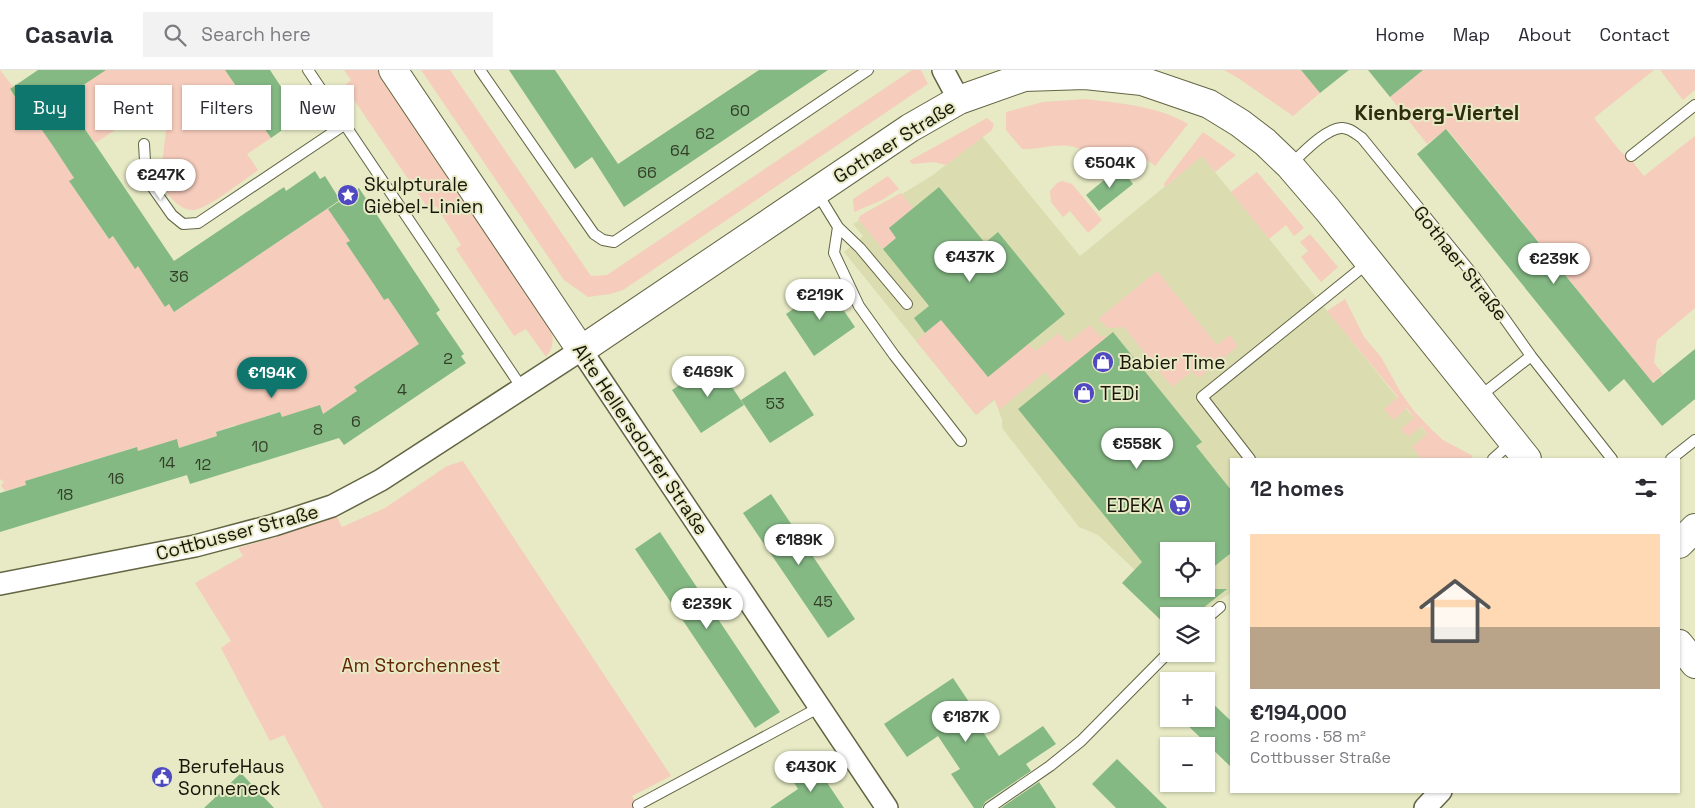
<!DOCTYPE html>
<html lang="en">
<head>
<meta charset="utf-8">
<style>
  body { margin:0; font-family:"Space Grotesk",sans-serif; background:#f2f2f3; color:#2b2b33; height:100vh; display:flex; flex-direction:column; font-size:19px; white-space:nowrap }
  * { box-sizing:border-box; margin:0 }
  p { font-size:16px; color:#7c7c81 }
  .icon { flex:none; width:28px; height:28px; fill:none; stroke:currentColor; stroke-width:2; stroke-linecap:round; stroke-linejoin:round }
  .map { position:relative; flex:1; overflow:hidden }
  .side { position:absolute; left:1230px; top:388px; width:450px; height:335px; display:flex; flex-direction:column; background:#fff; border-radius:0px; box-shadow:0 1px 4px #0004 }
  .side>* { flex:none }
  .hud { position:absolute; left:15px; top:15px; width:475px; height:45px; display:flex; gap:10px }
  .fabs { position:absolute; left:1160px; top:472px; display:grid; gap:10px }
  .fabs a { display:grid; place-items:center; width:55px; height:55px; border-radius:0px; background:#fff; box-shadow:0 1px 4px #0004; font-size:25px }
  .price { position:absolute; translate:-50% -42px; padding:0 11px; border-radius:18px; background:#fff; color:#222; font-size:16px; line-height:32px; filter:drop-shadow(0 1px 2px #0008) }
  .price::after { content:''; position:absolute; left:50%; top:30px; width:15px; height:11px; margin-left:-8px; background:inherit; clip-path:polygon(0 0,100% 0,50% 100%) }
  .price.active { background:#0f766e; color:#fff }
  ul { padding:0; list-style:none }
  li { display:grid; align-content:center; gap:10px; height:265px; padding:0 20px }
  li+li { border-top:1px solid #e1e1e2 }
  li span { display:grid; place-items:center; height:155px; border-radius:0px; color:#555 }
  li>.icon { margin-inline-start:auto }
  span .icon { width:90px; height:90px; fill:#fffc; stroke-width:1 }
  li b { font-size:21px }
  h2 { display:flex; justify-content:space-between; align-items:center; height:60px; padding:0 20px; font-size:21px }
  .chip { padding:0 18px; border-radius:0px; background:#fff; box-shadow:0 1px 4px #0004; font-size:18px; line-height:45px }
  .chip.active { background:#0f766e; color:#fff }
  header { display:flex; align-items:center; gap:30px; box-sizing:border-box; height:70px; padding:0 25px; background:#fff; border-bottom:1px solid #e1e1e2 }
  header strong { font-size:24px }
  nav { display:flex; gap:28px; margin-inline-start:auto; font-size:18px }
  .search { width:350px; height:45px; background:#f2f2f3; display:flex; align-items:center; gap:12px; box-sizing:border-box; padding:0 18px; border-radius:0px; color:#7c7c81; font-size:19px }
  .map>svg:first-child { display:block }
  .built { fill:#dbddb0; fill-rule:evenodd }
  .green { fill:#f6ccbc }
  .building { fill:#85b984 }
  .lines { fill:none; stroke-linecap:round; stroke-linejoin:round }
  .lane-casing { stroke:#636543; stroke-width:12 }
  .street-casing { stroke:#636543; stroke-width:24 }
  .secondary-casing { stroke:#636543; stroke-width:30 }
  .lane { stroke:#fff; stroke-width:10 }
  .street { stroke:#fff; stroke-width:21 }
  .secondary { stroke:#fff; stroke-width:28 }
  .labels { text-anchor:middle; stroke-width:4; stroke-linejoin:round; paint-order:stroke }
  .number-label { font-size:16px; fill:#323f28 }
  .street-label { font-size:19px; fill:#161609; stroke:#e7eac4 }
  .poi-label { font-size:19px; fill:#161609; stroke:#e7eac4; text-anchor:start }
  .park-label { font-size:19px; fill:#652607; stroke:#e7eac4 }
  .quarter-label { font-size:21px; font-weight:bold; fill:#2e2e0e; stroke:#e7eac4 }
</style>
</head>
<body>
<header>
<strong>Casavia</strong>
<div class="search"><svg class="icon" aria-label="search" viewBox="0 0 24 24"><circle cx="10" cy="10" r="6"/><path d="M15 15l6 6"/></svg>Search here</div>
<nav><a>Home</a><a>Map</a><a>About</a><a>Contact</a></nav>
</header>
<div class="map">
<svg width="1695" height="738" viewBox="0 0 1695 738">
  <rect width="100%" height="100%" fill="#e7eac4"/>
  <!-- built -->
  <path class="built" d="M982 66 1080 186 1202 86 1447 389H1231V523L1193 546H1183L1098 465 1079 457 1002 358V350L995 330 976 345 844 182 863 166 853 154 933 105ZM1169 481H1206V519H1169Z"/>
  <!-- green -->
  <path class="green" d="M0 0 13 17 10 20 26 43 29 41 34 48 106 0H225L238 19 234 22 245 38 249 36 271 68 247 84 258 100C245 109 206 140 193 140 178 140 165 122 160 111L166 60 151 37 95 73 83 56 53 76 74 108 69 111 108 168 113 166 134 198 142 193 165 237 169 234 174 242 328 138 350 171 346 174 357 189 376 211 373 214 384 230 388 228 409 260 428 273 354 317 357 321 323 344 282 347 280 342 262 347 264 352 237 361 235 355 216 362 217 366 179 378 177 370 138 381 136 377 25 411 26 415 5 421 1 416 4 412 0 409Z
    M344 0H379L548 253C554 266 555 276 546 287L526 259 514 266 456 179 461 175 436 136 430 141 356 33 346 14 351 10Z
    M421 0H450L591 206 607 205 912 0H921L928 14 623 220 610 224 588 227 564 210Z
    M1224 0H1301L1320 23 1293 46 1238 8Z
    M1423 0H1654L1594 48 1620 81 1632 91 1644 106 1695 66V238L1657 270 1654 293 1663 304 1648 316 1640 297 1537 170 1533 173 1520 158 1524 154 1447 59 1427 74 1390 27Z
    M1660 0H1695V20L1683 30Z
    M1085 29C1119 33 1158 36 1188 54L1155 96C1136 79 1117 77 1095 87 1087 83 1079 77 1069 76 1053 74 1038 80 1022 79L1006 60V42L1043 32Z
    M987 48 994 54 992 60 946 95 934 92 913 94 909 91Z
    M1203 62 1236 85 1215 102 1202 86 1165 117 1164 114 1176 97Z
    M1257 102 1304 158 1294 166 1286 155 1269 169 1231 122Z
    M888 106 899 119 882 130 854 142 853 129Z
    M1062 111 1072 114 1102 150 1088 163 1070 141 1063 147 1051 132 1050 121 1057 113Z
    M901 123 913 138 889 158 896 168 883 179 858 149 861 145Z
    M1310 164 1338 197 1321 212 1301 187 1308 181 1300 172Z
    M1157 201 1217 275 1230 265 1238 276 1199 308 1192 301 1172 317 1124 257 1108 258 1098 249Z
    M1345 229 1364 267 1381 287 1401 323 1414 341 1431 359 1443 370 1473 386 1470 389H1422L1412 377 1427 364 1421 356 1408 367 1401 359 1414 348 1407 338 1393 350 1384 339 1398 327 1327 241Z
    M941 250 988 307 1028 274 1035 281 1059 263 1067 273 1090 255 1100 266 1107 267 1052 311 1045 302 999 340 994 329 976 345 916 271Z
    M463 391 671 706 632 726 640 738H323L284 665 270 671 221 578 231 571 195 513 243 486 238 478 292 462 336 445 342 457 385 438 447 396Z"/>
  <!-- building -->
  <path class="building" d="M38 0H106L64 28 174 191 284 117 286 121 315 101 320 109 325 106 340 130 174 242 169 234 165 237 138 196 135 199 113 166 109 169 69 111 74 108 53 76 29 41 26 43 10 19Z
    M225 0H270L301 47 271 68 249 36 245 39 233 22 238 19Z
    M509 0H555L618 94 759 0H828L624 137 592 87 575 99Z
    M1301 0H1349L1320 23Z
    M1368 0H1423L1390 27Z
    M1446 59 1653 313 1695 279V329L1662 356 1624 309 1609 322 1417 84Z
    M1120 97 1133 114 1099 141 1086 125Z
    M939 117 985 173 998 162 1065 244 988 307 941 250 925 263 914 248 929 236 883 179 896 168 889 158Z
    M359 118 440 240 436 243 464 284 461 286 466 293 344 375 339 368 190 414 187 405 0 462V423L26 415 25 411 137 377 138 381 177 369 179 378 217 366 216 362 280 342 282 347 320 335 323 344 357 321 354 317 419 274 388 228 384 230 373 213 346 173 350 171 328 139Z
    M827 216 855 257 814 286 786 244Z
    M1113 262 1202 372 1196 376 1231 420V483L1206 503V481H1169V519H1227L1193 546H1169V558L1122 513 1142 492 1018 339Z
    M715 292 744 335 701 363 672 320Z
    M785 301 814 345 770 373 741 330Z
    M771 424 855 549 828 568 743 443Z
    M660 462 780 642 755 658 635 479Z
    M953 608 975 641 971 644 999 686 1043 656 1056 674 1026 694 1031 701 985 732 982 738H974L951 704 960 699 938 666 907 687 884 654Z
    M1206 627 1231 651V697L1181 649H1206Z
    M1117 689 1167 738H1116L1092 714Z
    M816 696 844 738H770L798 719 793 711Z
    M241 703 274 738H204Z
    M1039 712 1056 738H1001Z"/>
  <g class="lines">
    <!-- lane casing -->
    <g class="lane-casing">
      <path id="lane" d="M308 0 522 318
        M480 0 594 164 603 170 614 172 868 0
        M144 74 146 108 172 145 183 154 198 153 344 55
        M1631 86 1695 35
        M1290 95C1302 84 1325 59 1341 58 1349 57 1356 64 1362 68L1475 207 1531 286 1612 389
        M816 121 838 157 834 183 859 236 894 285 961 371
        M838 157 860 178 907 234
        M1479 327 1531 286
        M1250 389 1202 327 1369 192
        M1493 389 1513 371
        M1671 389 1695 370
        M1206 549 1220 537
        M638 735 820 637
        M989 738 1050 696 1081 671 1169 582"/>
    </g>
    <!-- street casing -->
    <g class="street-casing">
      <path id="street" d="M943 0 959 30
        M0 514 195 476 274 455 332 436 381 410 581 280 887 738
        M1425 738 1441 721"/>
    </g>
    <!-- secondary casing -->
    <g class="secondary-casing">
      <path id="secondary" d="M393 0 581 280 910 58 959 30 1024 7 1085 5 1142 11 1209 34 1240 53 1265 72 1290 96 1327 139 1527 389
        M1679 474 1695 458
        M1679 574 1695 594"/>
    </g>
    <!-- lane -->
    <use href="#lane" class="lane"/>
    <!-- street -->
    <use href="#street" class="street"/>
    <!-- secondary -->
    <use href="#secondary" class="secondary"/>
  </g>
  <!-- icons -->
  <defs>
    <g id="sight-disc" transform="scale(1.125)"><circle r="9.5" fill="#4f4ac1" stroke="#e7eac4"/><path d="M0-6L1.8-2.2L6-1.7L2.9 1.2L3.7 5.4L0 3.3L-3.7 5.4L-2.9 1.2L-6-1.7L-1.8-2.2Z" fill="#fff"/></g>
    <g id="shop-disc" transform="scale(1.125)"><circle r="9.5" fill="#4f4ac1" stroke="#e7eac4"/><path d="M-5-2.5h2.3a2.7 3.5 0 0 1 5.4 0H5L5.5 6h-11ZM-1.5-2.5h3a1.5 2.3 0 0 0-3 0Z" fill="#fff"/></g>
    <g id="supermarket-disc" transform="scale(1.125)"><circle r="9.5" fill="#4f4ac1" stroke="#e7eac4"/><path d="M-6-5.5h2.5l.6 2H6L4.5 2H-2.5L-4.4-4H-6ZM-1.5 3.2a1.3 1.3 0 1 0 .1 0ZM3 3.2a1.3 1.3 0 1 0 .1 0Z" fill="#fff"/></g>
    <g id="civic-disc" transform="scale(1.125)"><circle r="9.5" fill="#4f4ac1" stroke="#e7eac4"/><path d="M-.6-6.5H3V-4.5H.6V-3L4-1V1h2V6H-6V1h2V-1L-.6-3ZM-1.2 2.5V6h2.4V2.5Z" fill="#fff"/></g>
  </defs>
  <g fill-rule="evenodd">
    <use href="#sight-disc" x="348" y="125"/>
    <use href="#shop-disc" x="1103" y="292"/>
    <use href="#shop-disc" x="1084" y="323"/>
    <use href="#supermarket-disc" x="1180" y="435"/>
    <use href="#civic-disc" x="162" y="707"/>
  </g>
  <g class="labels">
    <!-- number labels -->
    <g class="number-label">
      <text x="740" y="46">60</text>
      <text x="705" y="69">62</text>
      <text x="680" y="86">64</text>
      <text x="647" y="108">66</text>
      <text x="179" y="212">36</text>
      <text x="448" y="294">2</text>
      <text x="402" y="325">4</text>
      <text x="775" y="339">53</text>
      <text x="356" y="357">6</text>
      <text x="318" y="365">8</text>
      <text x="260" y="382">10</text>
      <text x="167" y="398">14</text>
      <text x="203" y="400">12</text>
      <text x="116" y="414">16</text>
      <text x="65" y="430">18</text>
      <text x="823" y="537">45</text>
    </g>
    <!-- street labels -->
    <g class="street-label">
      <text transform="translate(894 71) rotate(-32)" y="7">Gothaer Straße</text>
      <text transform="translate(1461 193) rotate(52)" y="7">Gothaer Straße</text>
      <text transform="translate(641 369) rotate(56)" y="7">Alte Hellersdorfer Straße</text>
      <text transform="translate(237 462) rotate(-15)" y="7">Cottbusser Straße</text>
    </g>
    <!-- poi labels -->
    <g class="poi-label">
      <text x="364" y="121">Skulpturale<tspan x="364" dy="22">Giebel-Linien</tspan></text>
      <text x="1119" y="299">Babier Time</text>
      <text x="1100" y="330">TEDi</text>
      <text x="1164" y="442" text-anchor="end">EDEKA</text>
      <text x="178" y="703">BerufeHaus<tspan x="178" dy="22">Sonneneck</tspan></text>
    </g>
    <!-- park labels -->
    <g class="park-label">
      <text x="421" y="602">Am Storchennest</text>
    </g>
    <!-- quarter labels -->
    <g class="quarter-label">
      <text x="1437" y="50">Kienberg-Viertel</text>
    </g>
  </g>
</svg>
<div class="fabs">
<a><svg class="icon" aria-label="locate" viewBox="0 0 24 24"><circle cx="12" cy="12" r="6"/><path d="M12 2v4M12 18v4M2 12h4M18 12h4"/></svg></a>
<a><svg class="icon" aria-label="layers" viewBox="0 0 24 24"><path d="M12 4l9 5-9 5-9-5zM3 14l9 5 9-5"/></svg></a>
<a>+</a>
<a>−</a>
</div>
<b class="price" style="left:1110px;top:119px">€504K</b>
<b class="price" style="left:161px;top:131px">€247K</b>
<b class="price" style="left:970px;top:213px">€437K</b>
<b class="price" style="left:1554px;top:215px">€239K</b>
<b class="price" style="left:820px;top:251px">€219K</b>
<b class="price" style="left:708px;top:328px">€469K</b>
<b class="price active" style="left:272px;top:329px">€194K</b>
<b class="price" style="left:1137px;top:400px">€558K</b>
<b class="price" style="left:799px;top:496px">€189K</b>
<b class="price" style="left:707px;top:560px">€239K</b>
<b class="price" style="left:966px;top:673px">€187K</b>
<b class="price" style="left:811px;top:723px">€430K</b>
<div class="hud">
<a class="chip active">Buy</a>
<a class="chip">Rent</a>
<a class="chip">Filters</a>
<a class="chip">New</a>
</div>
<section class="side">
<h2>12 homes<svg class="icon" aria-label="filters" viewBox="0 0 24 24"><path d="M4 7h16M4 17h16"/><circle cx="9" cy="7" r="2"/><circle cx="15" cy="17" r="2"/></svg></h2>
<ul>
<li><span style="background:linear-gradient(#ffd9b3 60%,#b9a48a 0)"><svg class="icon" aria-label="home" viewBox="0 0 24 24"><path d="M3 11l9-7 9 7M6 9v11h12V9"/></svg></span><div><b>€194,000</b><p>2 rooms · 58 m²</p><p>Cottbusser Straße</p></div></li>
</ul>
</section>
</div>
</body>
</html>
